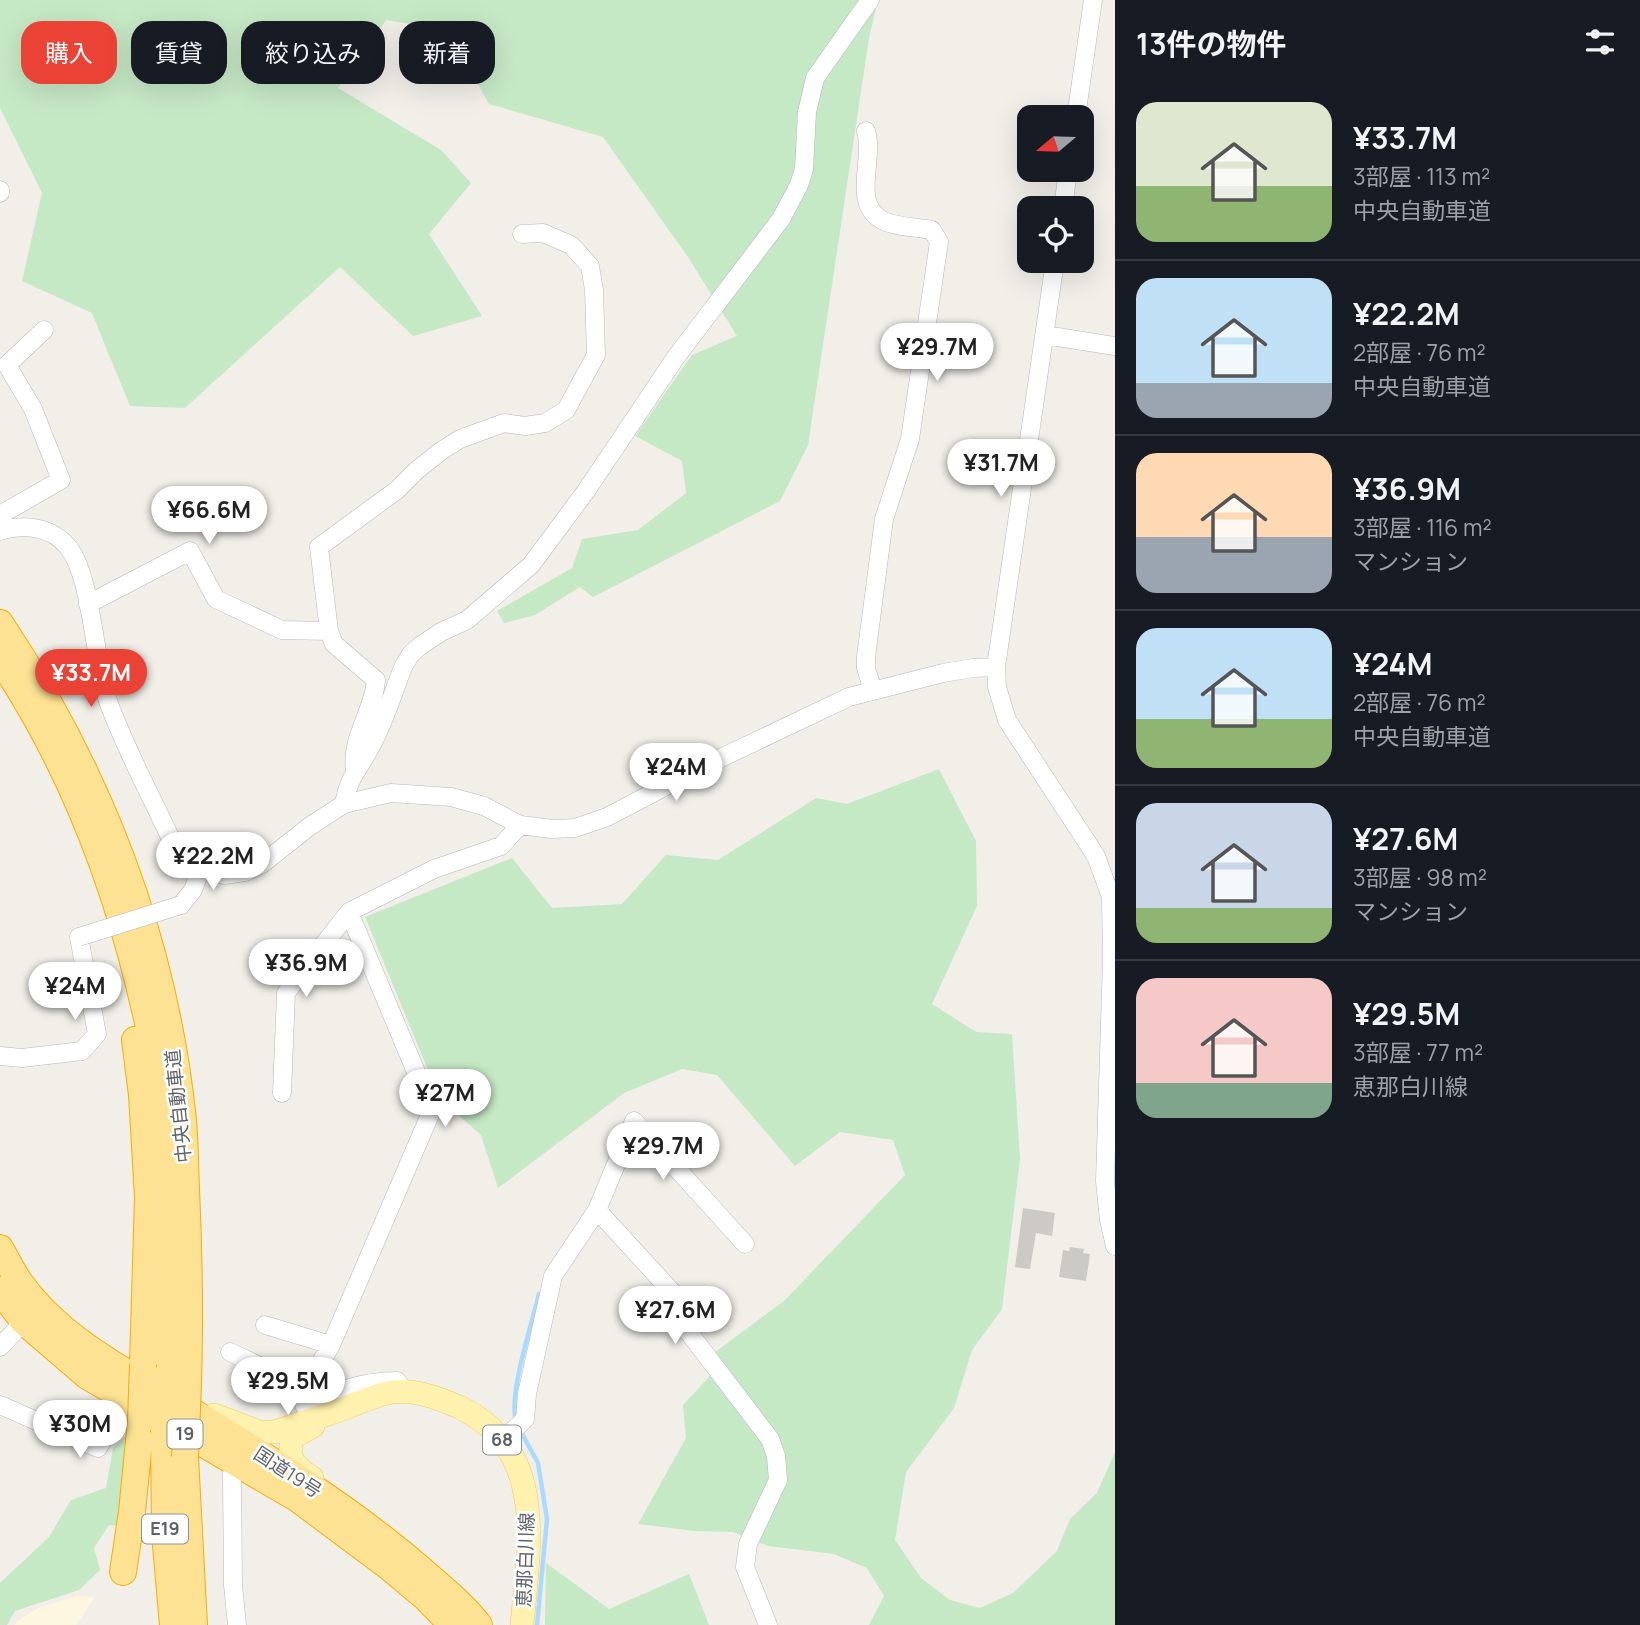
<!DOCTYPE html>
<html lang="ja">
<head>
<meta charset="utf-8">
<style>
  body { margin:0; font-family:Manrope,"Noto Sans JP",sans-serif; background:#242831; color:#f1f3f6; height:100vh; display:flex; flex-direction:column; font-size:26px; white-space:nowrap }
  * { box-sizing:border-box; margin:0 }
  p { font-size:23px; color:#9ea1a6 }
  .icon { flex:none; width:38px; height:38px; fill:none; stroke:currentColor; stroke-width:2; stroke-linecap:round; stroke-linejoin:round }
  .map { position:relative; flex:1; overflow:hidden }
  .sheet { display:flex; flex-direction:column; background:#171b24; width:525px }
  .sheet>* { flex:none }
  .guide { position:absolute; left:21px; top:21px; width:665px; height:63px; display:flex; gap:14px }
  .needle { width:46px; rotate:251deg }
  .controls { position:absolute; left:1017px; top:105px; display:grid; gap:14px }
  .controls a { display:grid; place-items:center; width:77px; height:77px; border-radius:14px; background:#171b24; box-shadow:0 7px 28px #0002; font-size:35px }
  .price { position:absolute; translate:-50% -60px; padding:0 16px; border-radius:24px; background:#fff; color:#222; font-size:23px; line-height:46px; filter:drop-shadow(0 2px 4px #0008) }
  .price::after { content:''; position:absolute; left:50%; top:42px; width:21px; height:16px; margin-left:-10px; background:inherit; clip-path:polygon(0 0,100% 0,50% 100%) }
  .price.active { background:#ea4335; color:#fff }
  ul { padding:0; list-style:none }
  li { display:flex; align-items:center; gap:21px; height:175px; padding:0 21px }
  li+li { border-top:2px solid #363941 }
  li span { display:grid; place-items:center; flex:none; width:196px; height:140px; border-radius:21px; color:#555 }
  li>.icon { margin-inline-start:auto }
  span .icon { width:84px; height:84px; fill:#fffc; stroke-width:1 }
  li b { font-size:30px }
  h2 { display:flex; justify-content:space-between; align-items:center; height:84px; padding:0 21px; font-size:30px }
  .pill { padding:0 24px; border-radius:21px; background:#171b24; box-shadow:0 7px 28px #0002; font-size:24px; line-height:63px }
  .pill.active { background:#ea4335; color:#fff }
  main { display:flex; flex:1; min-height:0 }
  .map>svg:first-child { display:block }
  .commercial { fill:#fef7e0 }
  .green { fill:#c5e8c5 }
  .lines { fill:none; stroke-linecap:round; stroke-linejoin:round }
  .stream { stroke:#aadaff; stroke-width:4.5 }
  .building { fill:#cccac5 }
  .minor-casing { stroke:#b5b8bc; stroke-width:19 }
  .major-casing { stroke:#f2c960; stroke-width:24 }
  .highway-casing { stroke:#f9ab00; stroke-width:28 }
  .minor { stroke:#fff; stroke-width:18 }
  .major { stroke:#fff2af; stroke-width:23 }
  .highway { stroke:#fde293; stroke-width:26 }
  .minor-bridge-casing { stroke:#b5b8bc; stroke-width:19; stroke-linecap:butt }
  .highway-bridge-casing { stroke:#f9ab00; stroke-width:28; stroke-linecap:butt }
  .minor-bridge { stroke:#fff; stroke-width:18 }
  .highway-bridge { stroke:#fde293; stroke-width:26 }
  .labels { text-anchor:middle; stroke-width:5; stroke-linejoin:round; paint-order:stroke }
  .shield { fill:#fff; stroke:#8f9295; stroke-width:2 }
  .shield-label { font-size:18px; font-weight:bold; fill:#5f6368 }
  .street-label { font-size:19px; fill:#5f6368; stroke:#fff }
</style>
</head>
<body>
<main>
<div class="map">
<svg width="1115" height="1625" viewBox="0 0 1115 1625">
  <rect width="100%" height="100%" fill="#f1efe8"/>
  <!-- commercial -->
  <path class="commercial" d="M77 1596 94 1598 76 1625H15L17 1621 40 1607Z"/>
  <!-- green -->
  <path class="green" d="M0 0H878L869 38 808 445 780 501 593 597 580 587 535 615 504 623 497 611 572 568 582 539 638 530 686 493 682 461 635 436 692 355 737 336 688 257 603 137 489 104 448 30 386 20 338 88 441 150 471 183 429 234 482 316 413 336 340 267 185 408 130 406 92 313 22 281 42 193 0 108Z
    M939 769 976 841 977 906 932 1004 976 1032 1012 1034 1020 1159 1002 1309 972 1350 954 1408 906 1472 895 1540 921 1578 950 1600 980 1608 1013 1593 1057 1551 1070 1519 1097 1493 1115 1452V1625H869L884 1596 867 1568 834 1554 768 1546 733 1532 695 1531 638 1524 686 1438 683 1405 709 1377 714 1353 784 1301 905 1175 893 1140 840 1132 795 1166 717 1075 682 1069 624 1093 498 1188 481 1135 440 1099 365 917 512 858 552 908 622 904 666 855 718 860 816 798 847 804Z
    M129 1432 118 1526 109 1525 94 1548 100 1570 79 1590 15 1611 7 1625H0V1583L49 1537 71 1500 106 1488 113 1448Z
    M546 1563 609 1609 689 1574 709 1625H545Z"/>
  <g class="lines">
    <!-- stream -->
    <path class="stream" d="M517 1423C506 1401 533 1320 539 1294
      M520 1430 538 1463 547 1519 537 1625"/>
  </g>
  <!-- building -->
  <path class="building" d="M1023 1208 1055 1213 1052 1236 1036 1233 1030 1269 1015 1267Z
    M1070 1247 1084 1249 1083 1253 1090 1254 1086 1281 1059 1277 1063 1250 1069 1251Z"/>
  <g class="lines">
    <!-- minor casing -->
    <g class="minor-casing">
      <path id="minor" d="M1076 117 1093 0
        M866 131C875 158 851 203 882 220 895 227 917 227 932 230L939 242 910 439 884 519 866 657V668L873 691
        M0 190V193
        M1063 208 1068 170
        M1055 261 996 667 997 687 1007 720 1096 856 1111 897 1112 960 1105 1181 1109 1220 1115 1246
        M1045 335 1115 346
        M0 515 61 480 33 409 7 365 44 330
        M0 531C24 524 51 526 68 547 92 576 94 661 108 701 125 748 149 792 170 837L184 857 201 868 224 875 245 872 262 864 310 826 344 804 391 793 451 797 484 806 520 825 552 829 575 828 607 817 706 765 849 697 943 673 973 668 996 667
        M88 604 190 551 216 599 282 630 329 631
        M355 770C350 739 374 710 376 680L334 644 329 631 319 547 397 490 417 470 441 451 460 439 504 423 525 426 545 423 566 410 596 355 594 290 590 266 571 245 543 233 522 234
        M344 804C349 775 359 770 371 746 385 721 393 692 404 665L411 654 420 646 441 632 467 620 531 565 586 491 676 357 781 219 799 185 804 169 807 112 815 78 870 0
        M181 905 193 890 201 868
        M0 1056 22 1058 82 1051 97 1034 79 937
        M282 1093 286 993 349 912 434 869 501 846 520 825
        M597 1210 634 1121 745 1244
        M265 1325 331 1345 306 1388 304 1405C335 1392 362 1381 397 1381L405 1392
        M331 1345 432 1110 349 912
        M0 1347 31 1314
        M230 1352 306 1388
        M0 1405 98 1448 124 1400
        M503 1440 525 1419 527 1394 553 1276 597 1210 672 1292 687 1330 770 1439 776 1456 778 1480 748 1544 745 1567 768 1625
        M236 1463 232 1474 233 1585 237 1625"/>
    </g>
    <!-- major casing -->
    <g class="major-casing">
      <path id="major" d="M214 1415 259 1432H275C294 1426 313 1419 331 1413 351 1407 370 1396 392 1392 415 1389 438 1398 459 1407 548 1449 529 1545 522 1625
        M312 1478C293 1465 288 1461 292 1438L313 1426"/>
    </g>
    <!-- highway casing -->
    <g class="highway-casing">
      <path id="highway" d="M0 623C101 775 164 938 183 1120 185 1143 185 1166 186 1189 189 1254 190 1320 188 1385
        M0 659C66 758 111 870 139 985 146 1014 154 1044 158 1074 171 1173 167 1276 166 1376
        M135 1040 142 1095 148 1197 143 1364
        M0 1248C7 1260 13 1273 21 1284 62 1340 123 1370 181 1405 264 1455 348 1506 422 1570 441 1587 463 1604 479 1625
        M0 1290 23 1321 87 1376 298 1499 389 1567 426 1598 452 1625
        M164 1433 165 1534 173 1625
        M185 1457 194 1625
        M123 1572 132 1512 141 1421"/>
    </g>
    <!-- minor -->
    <use href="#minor" class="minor"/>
    <!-- major -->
    <use href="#major" class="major"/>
    <!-- highway -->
    <use href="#highway" class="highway"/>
    <!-- minor-bridge casing -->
    <g class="minor-bridge-casing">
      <path id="minor-bridge" d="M79 937 181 905"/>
    </g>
    <!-- highway-bridge casing -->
    <g class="highway-bridge-casing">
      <path id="highway-bridge" d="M141 1421 143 1364
        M164 1433 166 1376
        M185 1457 188 1385"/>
    </g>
    <!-- minor-bridge -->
    <use href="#minor-bridge" class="minor-bridge"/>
    <!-- highway-bridge -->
    <use href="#highway-bridge" class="highway-bridge"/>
  </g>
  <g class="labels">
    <!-- shield labels -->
    <g class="shield">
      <rect x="167.5" y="1419.5" width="35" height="29" rx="5"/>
      <rect x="483" y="1425.5" width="38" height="29" rx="5"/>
      <rect x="142" y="1514.5" width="46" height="29" rx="5"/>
    </g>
    <g class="shield-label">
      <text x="185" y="1440">19</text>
      <text x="502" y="1446">68</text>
      <text x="165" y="1535">E19</text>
    </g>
    <!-- street labels -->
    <g class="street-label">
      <text transform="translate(178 1106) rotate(-96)" y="7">中央自動車道</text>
      <text transform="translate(288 1472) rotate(33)" y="7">国道19号</text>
      <text transform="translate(525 1560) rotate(-88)" y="7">恵那白川線</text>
    </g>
  </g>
</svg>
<div class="controls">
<a><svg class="needle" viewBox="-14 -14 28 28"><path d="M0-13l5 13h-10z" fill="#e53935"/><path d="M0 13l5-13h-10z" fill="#9ea1a6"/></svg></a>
<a><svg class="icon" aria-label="locate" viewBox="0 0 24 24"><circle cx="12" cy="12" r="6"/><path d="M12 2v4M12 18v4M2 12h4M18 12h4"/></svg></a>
</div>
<b class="price" style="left:937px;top:383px">¥29.7M</b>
<b class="price" style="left:1001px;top:499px">¥31.7M</b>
<b class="price" style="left:209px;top:546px">¥66.6M</b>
<b class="price active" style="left:91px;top:709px">¥33.7M</b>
<b class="price" style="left:676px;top:803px">¥24M</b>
<b class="price" style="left:213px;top:892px">¥22.2M</b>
<b class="price" style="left:306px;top:999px">¥36.9M</b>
<b class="price" style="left:75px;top:1022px">¥24M</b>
<b class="price" style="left:445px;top:1129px">¥27M</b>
<b class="price" style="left:663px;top:1182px">¥29.7M</b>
<b class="price" style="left:675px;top:1346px">¥27.6M</b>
<b class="price" style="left:288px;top:1417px">¥29.5M</b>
<b class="price" style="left:80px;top:1460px">¥30M</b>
<div class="guide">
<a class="pill active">購入</a>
<a class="pill">賃貸</a>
<a class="pill">絞り込み</a>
<a class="pill">新着</a>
</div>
</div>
<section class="sheet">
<h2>13件の物件<svg class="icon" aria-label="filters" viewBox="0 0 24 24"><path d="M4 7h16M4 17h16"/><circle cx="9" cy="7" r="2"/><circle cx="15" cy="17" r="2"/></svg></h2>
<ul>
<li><span style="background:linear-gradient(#dfe7d0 60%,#8fb573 0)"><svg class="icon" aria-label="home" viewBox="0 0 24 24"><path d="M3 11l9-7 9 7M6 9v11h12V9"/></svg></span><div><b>¥33.7M</b><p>3部屋 · 113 m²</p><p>中央自動車道</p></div></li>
<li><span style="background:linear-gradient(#bfe0f5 75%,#9aa5b1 0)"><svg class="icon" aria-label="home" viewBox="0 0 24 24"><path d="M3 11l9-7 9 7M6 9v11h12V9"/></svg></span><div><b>¥22.2M</b><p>2部屋 · 76 m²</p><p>中央自動車道</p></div></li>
<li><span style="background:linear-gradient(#ffd9b3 60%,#9aa5b1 0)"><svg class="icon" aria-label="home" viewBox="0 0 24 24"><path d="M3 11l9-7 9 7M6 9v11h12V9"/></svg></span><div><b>¥36.9M</b><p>3部屋 · 116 m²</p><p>マンション</p></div></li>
<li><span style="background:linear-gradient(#bfe0f5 65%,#8fb573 0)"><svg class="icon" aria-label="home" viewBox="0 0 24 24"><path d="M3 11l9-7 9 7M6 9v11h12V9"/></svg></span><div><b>¥24M</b><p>2部屋 · 76 m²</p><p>中央自動車道</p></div></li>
<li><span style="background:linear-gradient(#c9d6e8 75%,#8fb573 0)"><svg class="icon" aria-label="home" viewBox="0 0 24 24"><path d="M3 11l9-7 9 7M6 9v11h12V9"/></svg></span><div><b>¥27.6M</b><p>3部屋 · 98 m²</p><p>マンション</p></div></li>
<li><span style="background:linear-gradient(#f6c9c9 75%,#7fa58c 0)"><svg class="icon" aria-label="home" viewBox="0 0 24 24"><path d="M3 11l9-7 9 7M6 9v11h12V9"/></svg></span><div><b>¥29.5M</b><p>3部屋 · 77 m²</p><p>恵那白川線</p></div></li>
</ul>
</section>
</main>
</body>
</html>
